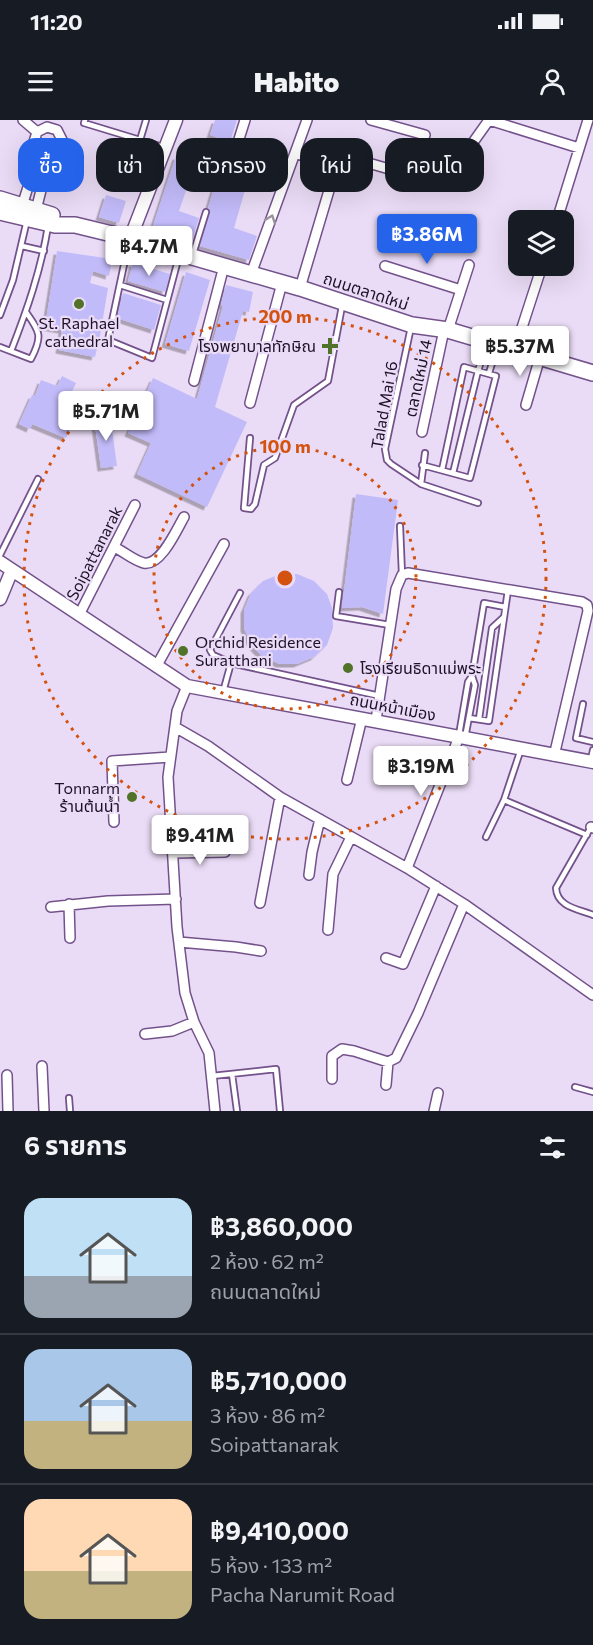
<!DOCTYPE html>
<html lang="th">
<head>
<meta charset="utf-8">
<style>
  body { margin:0; font-family:Commissioner,"Noto Sans Thai",sans-serif; background:#242831; color:#f1f3f6; height:100vh; display:flex; flex-direction:column; font-size:22px; white-space:nowrap }
  * { box-sizing:border-box; margin:0 }
  p { font-size:20px; color:#9ea1a6 }
  .icon { flex:none; width:33px; height:33px; fill:none; stroke:currentColor; stroke-width:2; stroke-linecap:round; stroke-linejoin:round }
  .map { position:relative; height:991px; overflow:hidden }
  .details { display:flex; flex-direction:column; background:#171b24; flex:1 }
  .details>* { flex:none }
  .top-card { position:absolute; left:18px; top:18px; width:558px; height:54px; display:flex; gap:12px }
  .controls { position:absolute; left:508px; top:90px; display:grid; gap:12px }
  .controls a { display:grid; place-items:center; width:66px; height:66px; border-radius:12px; background:#171b24; box-shadow:0 6px 24px #0002; font-size:30px }
  .price { position:absolute; translate:-50% -51px; padding:0 14px; border-radius:6px; background:#fff; color:#222; font-size:20px; line-height:39px; filter:drop-shadow(0 2px 3px #0008) }
  .price::after { content:''; position:absolute; left:50%; top:36px; width:18px; height:14px; margin-left:-9px; background:inherit; clip-path:polygon(0 0,100% 0,50% 100%) }
  .price.current { background:#2563eb; color:#fff }
  ul { padding:0; list-style:none }
  li { display:flex; align-items:center; gap:18px; height:150px; padding:0 24px }
  li+li { border-top:2px solid #363941 }
  li span { display:grid; place-items:center; flex:none; width:168px; height:120px; border-radius:18px; color:#555 }
  li>.icon { margin-inline-start:auto }
  span .icon { width:72px; height:72px; fill:#fffc; stroke-width:1 }
  li b { font-size:26px }
  h2 { display:flex; justify-content:space-between; align-items:center; height:72px; padding:0 24px; font-size:26px }
  .pill { padding:0 21px; border-radius:18px; background:#171b24; box-shadow:0 6px 24px #0002; font-size:21px; line-height:54px }
  .pill.current { background:#2563eb; color:#fff }
  .status { display:flex; justify-content:space-between; align-items:center; height:42px; padding:0 30px; background:#171b24; direction:ltr }
  .status svg { height:16px; fill:currentColor }
  header { display:flex; justify-content:space-between; align-items:center; height:78px; padding:0 24px; background:#171b24; font-size:27px; font-weight:800 }
  .map>svg:first-child { display:block }
  .building { fill:#c2bbf9; filter:url(#shadow) }
  .lines { fill:none; stroke-linecap:round; stroke-linejoin:round }
  .service-casing { stroke:#73528b; stroke-width:8 }
  .minor-casing { stroke:#73528b; stroke-width:12 }
  .tertiary-casing { stroke:#73528b; stroke-width:15 }
  .primary-casing { stroke:#73528b; stroke-width:18 }
  .service { stroke:#fff; stroke-width:4.5 }
  .minor { stroke:#fff; stroke-width:9 }
  .tertiary { stroke:#fff; stroke-width:12 }
  .primary { stroke:#fff; stroke-width:15 }
  .oneway { stroke:#9a949e }
  .ring { fill:none; stroke:#d4520f; stroke-width:3; stroke-dasharray:3 6 }
  .poi-dot { fill:#517229; stroke:#eadcf6; stroke-width:2 }
  .labels { text-anchor:middle; stroke-width:4.5; stroke-linejoin:round; paint-order:stroke }
  .street-label { font-size:16px; fill:#1e1127; stroke:#eadcf6 }
  .poi-label { font-size:16px; fill:#1e1127; stroke:#eadcf6; text-anchor:end }
  .centre { fill:#d4520f; stroke:#eadcf6; stroke-width:3 }
  .ring-label { font-size:18px; text-anchor:middle; font-weight:bold; fill:#d4520f; stroke:#eadcf6; stroke-width:4.5; stroke-linejoin:round; paint-order:stroke }
</style>
</head>
<body>
<div class="status"><b>11:20</b><svg viewBox="0 0 49 12"><path d="M0 12V9h3v3zM5 12V6h3v6zM10 12V3h3v9zM15 12V0h3v12zM26 1h20v11H26zM47 4h2v5h-2z"/></svg></div>
<header><svg class="icon" aria-label="menu" viewBox="0 0 24 24"><path d="M4 6h16M4 12h16M4 18h16"/></svg>Habito<svg class="icon" aria-label="person" viewBox="0 0 24 24"><circle cx="12" cy="8" r="4"/><path d="M4 21q1-7 8-7t8 7"/></svg></header>
<div class="map">
<svg width="593" height="991" viewBox="0 0 593 991">
  <defs>
    <filter id="shadow"><feDropShadow dx="-3.5" dy="3.5" stdDeviation="0" flood-color="#0004"/></filter>
  </defs>
  <rect width="100%" height="100%" fill="#eadcf6"/>
  <!-- building -->
  <path class="building" d="M215 0H237L230 22 210 15Z
    M176 36 198 43 191 66 188 65 179 91 199 98 191 124 152 109Z
    M223 38 252 46 234 108 257 116 249 140 200 126 210 93 208 88Z
    M106 75 126 81 119 103 99 97Z
    M57 131 112 139 109 156 93 151 90 163 108 168 100 216 95 237 59 230 62 210 45 207Z
    M133 143 170 154 165 172 128 161Z
    M186 152 210 160 189 231 165 224Z
    M226 165 253 172 249 192 243 191 215 287 247 302 207 387 137 354 151 323 128 313 153 258 197 279 223 186 221 185Z
    M123 173 161 185 154 210 117 198Z
    M62 256 76 263 69 278 82 285 66 318 32 304 30 309 19 304 32 275 35 276 41 260 57 266Z
    M110 295 117 346 101 348 94 298Z
    M356 374 398 380 383 494 362 487 342 488Z
    M280 454H297L314 461 327 474 332 488 333 508 327 525 314 537 297 544H280L263 537 251 524 244 508V490L251 473 263 461Z"/>
  <g class="lines">
    <!-- service casing -->
    <g class="service-casing">
      <path id="service" d="M85 0 84 3 163 27
        M140 20 146 0
        M129 121 108 220 152 238 179 136
        M22 126 44 131
        M193 134 206 92
        M120 165 167 180
        M0 195 13 160 27 100
        M411 207 385 329 387 340 391 344 421 364 478 383
        M0 227 31 239C43 216 40 212 26 192
        M11 231C27 190 41 150 48 106
        M489 253 497 227
        M250 318 244 388 251 389 255 384 264 345 275 338 294 285 328 261 342 186
        M422 345 470 358 496 256 464 247 442 350
        M453 353 478 251 486 225
        M421 364 425 333
        M400 406 402 455
        M0 435 38 359
        M339 472 336 496 390 505
        M240 473 210 530 213 535 231 543 380 576
        M223 572 231 543
        M583 584 576 618 593 622
        M469 598 489 601 508 470
        M479 599 492 508 504 497
        M459 615 468 562 472 556 484 483 505 487
        M465 618 475 565 472 556
        M591 639 593 630
        M504 680 587 715
        M591 707 556 768C557 787 578 789 593 795
        M486 717 504 680 521 629
        M232 954 237 991
        M212 956 276 949 280 991
        M575 967 593 972
        M69 978 70 991"/>
    </g>
    <!-- minor casing -->
    <g class="minor-casing">
      <path id="minor" d="M23 0 37 12
        M239 19 245 0
        M474 21 489 0 579 28
        M295 33 336 47
        M336 47 358 40 410 55 425 15 371 0
        M22 86 39 32 34 22 37 12 47 7 57 10 62 20 59 30 50 35 39 32
        M36 90 50 35
        M557 100 588 0
        M385 146 461 170
        M251 154 307 0
        M300 168 336 47
        M448 210 469 145
        M515 229 542 146
        M194 261 224 146
        M250 283 282 163
        M526 285 540 237
        M422 312 444 210
        M114 427C123 431 134 441 144 443 161 446 177 409 184 397
        M79 495 135 385
        M156 547 224 424
        M187 566 177 591 168 657 177 807 185 873 194 902 209 933 215 991
        M376 600 396 469 402 455 408 453 582 482 587 485 588 491 554 636
        M175 607 208 626 280 677 407 748 464 784 593 875
        M347 660 362 598
        M114 702 112 641 170 637
        M591 707 593 708
        M174 733 225 732
        M407 748 459 617
        M309 755 312 732 320 699
        M260 783 280 677
        M69 784 70 818
        M51 787 108 781 176 779
        M328 810 333 754 351 717
        M179 822 236 827 261 831
        M386 838 403 844 436 766
        M145 914 172 911 194 902
        M42 946 44 991
        M7 955 8 991
        M332 959V936L342 929 354 931 388 942 396 938 418 893 464 784
        M386 965 388 942
        M434 991 438 973"/>
    </g>
    <!-- tertiary casing -->
    <g class="tertiary-casing">
      <path id="tertiary" d="M130 119 176 0
        M0 442 187 566 593 642
        M0 479 12 450"/>
    </g>
    <!-- primary casing -->
    <g class="primary-casing">
      <path id="primary" d="M0 79 52 95
        M0 92 55 105H75L116 115 300 168 412 205 448 210 593 253"/>
    </g>
    <!-- service -->
    <use href="#service" class="service"/>
    <!-- minor -->
    <use href="#minor" class="minor"/>
    <!-- tertiary -->
    <use href="#tertiary" class="tertiary"/>
    <!-- primary -->
    <use href="#primary" class="primary"/>
  </g>
  <!-- one-way arrows -->
  <defs><path id="oneway-chevron" d="M-2-3.5L2.5 0L-2 3.5" fill="none" stroke-width="1.6" stroke-linecap="round" stroke-linejoin="round" transform="scale(1.5)"/></defs>
  <use class="oneway" href="#oneway-chevron" transform="translate(271 99) rotate(-70)"/>
  <!-- distance rings -->
  <g class="ring">
    <circle cx="285" cy="458" r="131"/>
    <circle cx="285" cy="458" r="261"/>
  </g>
  <!-- markers -->
  <g class="poi-dot">
    <circle cx="79" cy="184" r="6"/>
    <path d="M327 217h6v6h6v6h-6v6h-6v-6h-6v-6h6z"/>
    <circle cx="183" cy="531" r="6"/>
    <circle cx="348" cy="548" r="6"/>
    <circle cx="132" cy="677" r="6"/>
  </g>
  <g class="labels">
    <!-- street labels -->
    <g class="street-label">
      <text transform="translate(366 171) rotate(18)" y="6">ถนนตลาดใหม่</text>
      <text transform="translate(418 258) rotate(-78)" y="6">ตลาดใหม่ 14</text>
      <text transform="translate(384 285) rotate(-80)" y="6">Talad Mai 16</text>
      <text transform="translate(94 433) rotate(-63)" y="6">Soipattanarak</text>
      <text transform="translate(393 587) rotate(11)" y="6">ถนนหน้าเมือง</text>
    </g>
    <!-- poi labels -->
    <g class="poi-label">
      <text x="79" y="209" text-anchor="middle">St. Raphael<tspan x="79" dy="18">cathedral</tspan></text>
      <text x="316" y="232">โรงพยาบาลทักษิณ</text>
      <text x="195" y="528" text-anchor="start">Orchid Residence<tspan x="195" dy="18">Suratthani</tspan></text>
      <text x="360" y="554" text-anchor="start">โรงเรียนธิดาแม่พระ</text>
      <text x="120" y="674">Tonnarm<tspan x="120" dy="18">ร้านต้นน้ำ</tspan></text>
    </g>
  </g>
  <circle cx="285" cy="458" r="9" class="centre"/>
  <g class="ring-label">
    <text x="285" y="203">200 m</text>
    <text x="285" y="333">100 m</text>
  </g>
</svg>
<div class="controls">
<a><svg class="icon" aria-label="layers" viewBox="0 0 24 24"><path d="M12 4l9 5-9 5-9-5zM3 14l9 5 9-5"/></svg></a>
</div>
<b class="price current" style="left:427px;top:145px">฿3.86M</b>
<b class="price" style="left:149px;top:157px">฿4.7M</b>
<b class="price" style="left:520px;top:257px">฿5.37M</b>
<b class="price" style="left:106px;top:322px">฿5.71M</b>
<b class="price" style="left:421px;top:677px">฿3.19M</b>
<b class="price" style="left:200px;top:746px">฿9.41M</b>
<div class="top-card">
<a class="pill current">ซื้อ</a>
<a class="pill">เช่า</a>
<a class="pill">ตัวกรอง</a>
<a class="pill">ใหม่</a>
<a class="pill">คอนโด</a>
</div>
</div>
<section class="details">
<h2>6 รายการ<svg class="icon" aria-label="filters" viewBox="0 0 24 24"><path d="M4 7h16M4 17h16"/><circle cx="9" cy="7" r="2"/><circle cx="15" cy="17" r="2"/></svg></h2>
<ul>
<li><span style="background:linear-gradient(#bfe0f5 65%,#9aa5b1 0)"><svg class="icon" aria-label="home" viewBox="0 0 24 24"><path d="M3 11l9-7 9 7M6 9v11h12V9"/></svg></span><div><b>฿3,860,000</b><p>2 ห้อง · 62 m²</p><p>ถนนตลาดใหม่</p></div></li>
<li><span style="background:linear-gradient(#a9c7e8 60%,#c2b280 0)"><svg class="icon" aria-label="home" viewBox="0 0 24 24"><path d="M3 11l9-7 9 7M6 9v11h12V9"/></svg></span><div><b>฿5,710,000</b><p>3 ห้อง · 86 m²</p><p>Soipattanarak</p></div></li>
<li><span style="background:linear-gradient(#ffd9b3 60%,#c2b280 0)"><svg class="icon" aria-label="home" viewBox="0 0 24 24"><path d="M3 11l9-7 9 7M6 9v11h12V9"/></svg></span><div><b>฿9,410,000</b><p>5 ห้อง · 133 m²</p><p>Pacha Narumit Road</p></div></li>
</ul>
</section>
</body>
</html>
